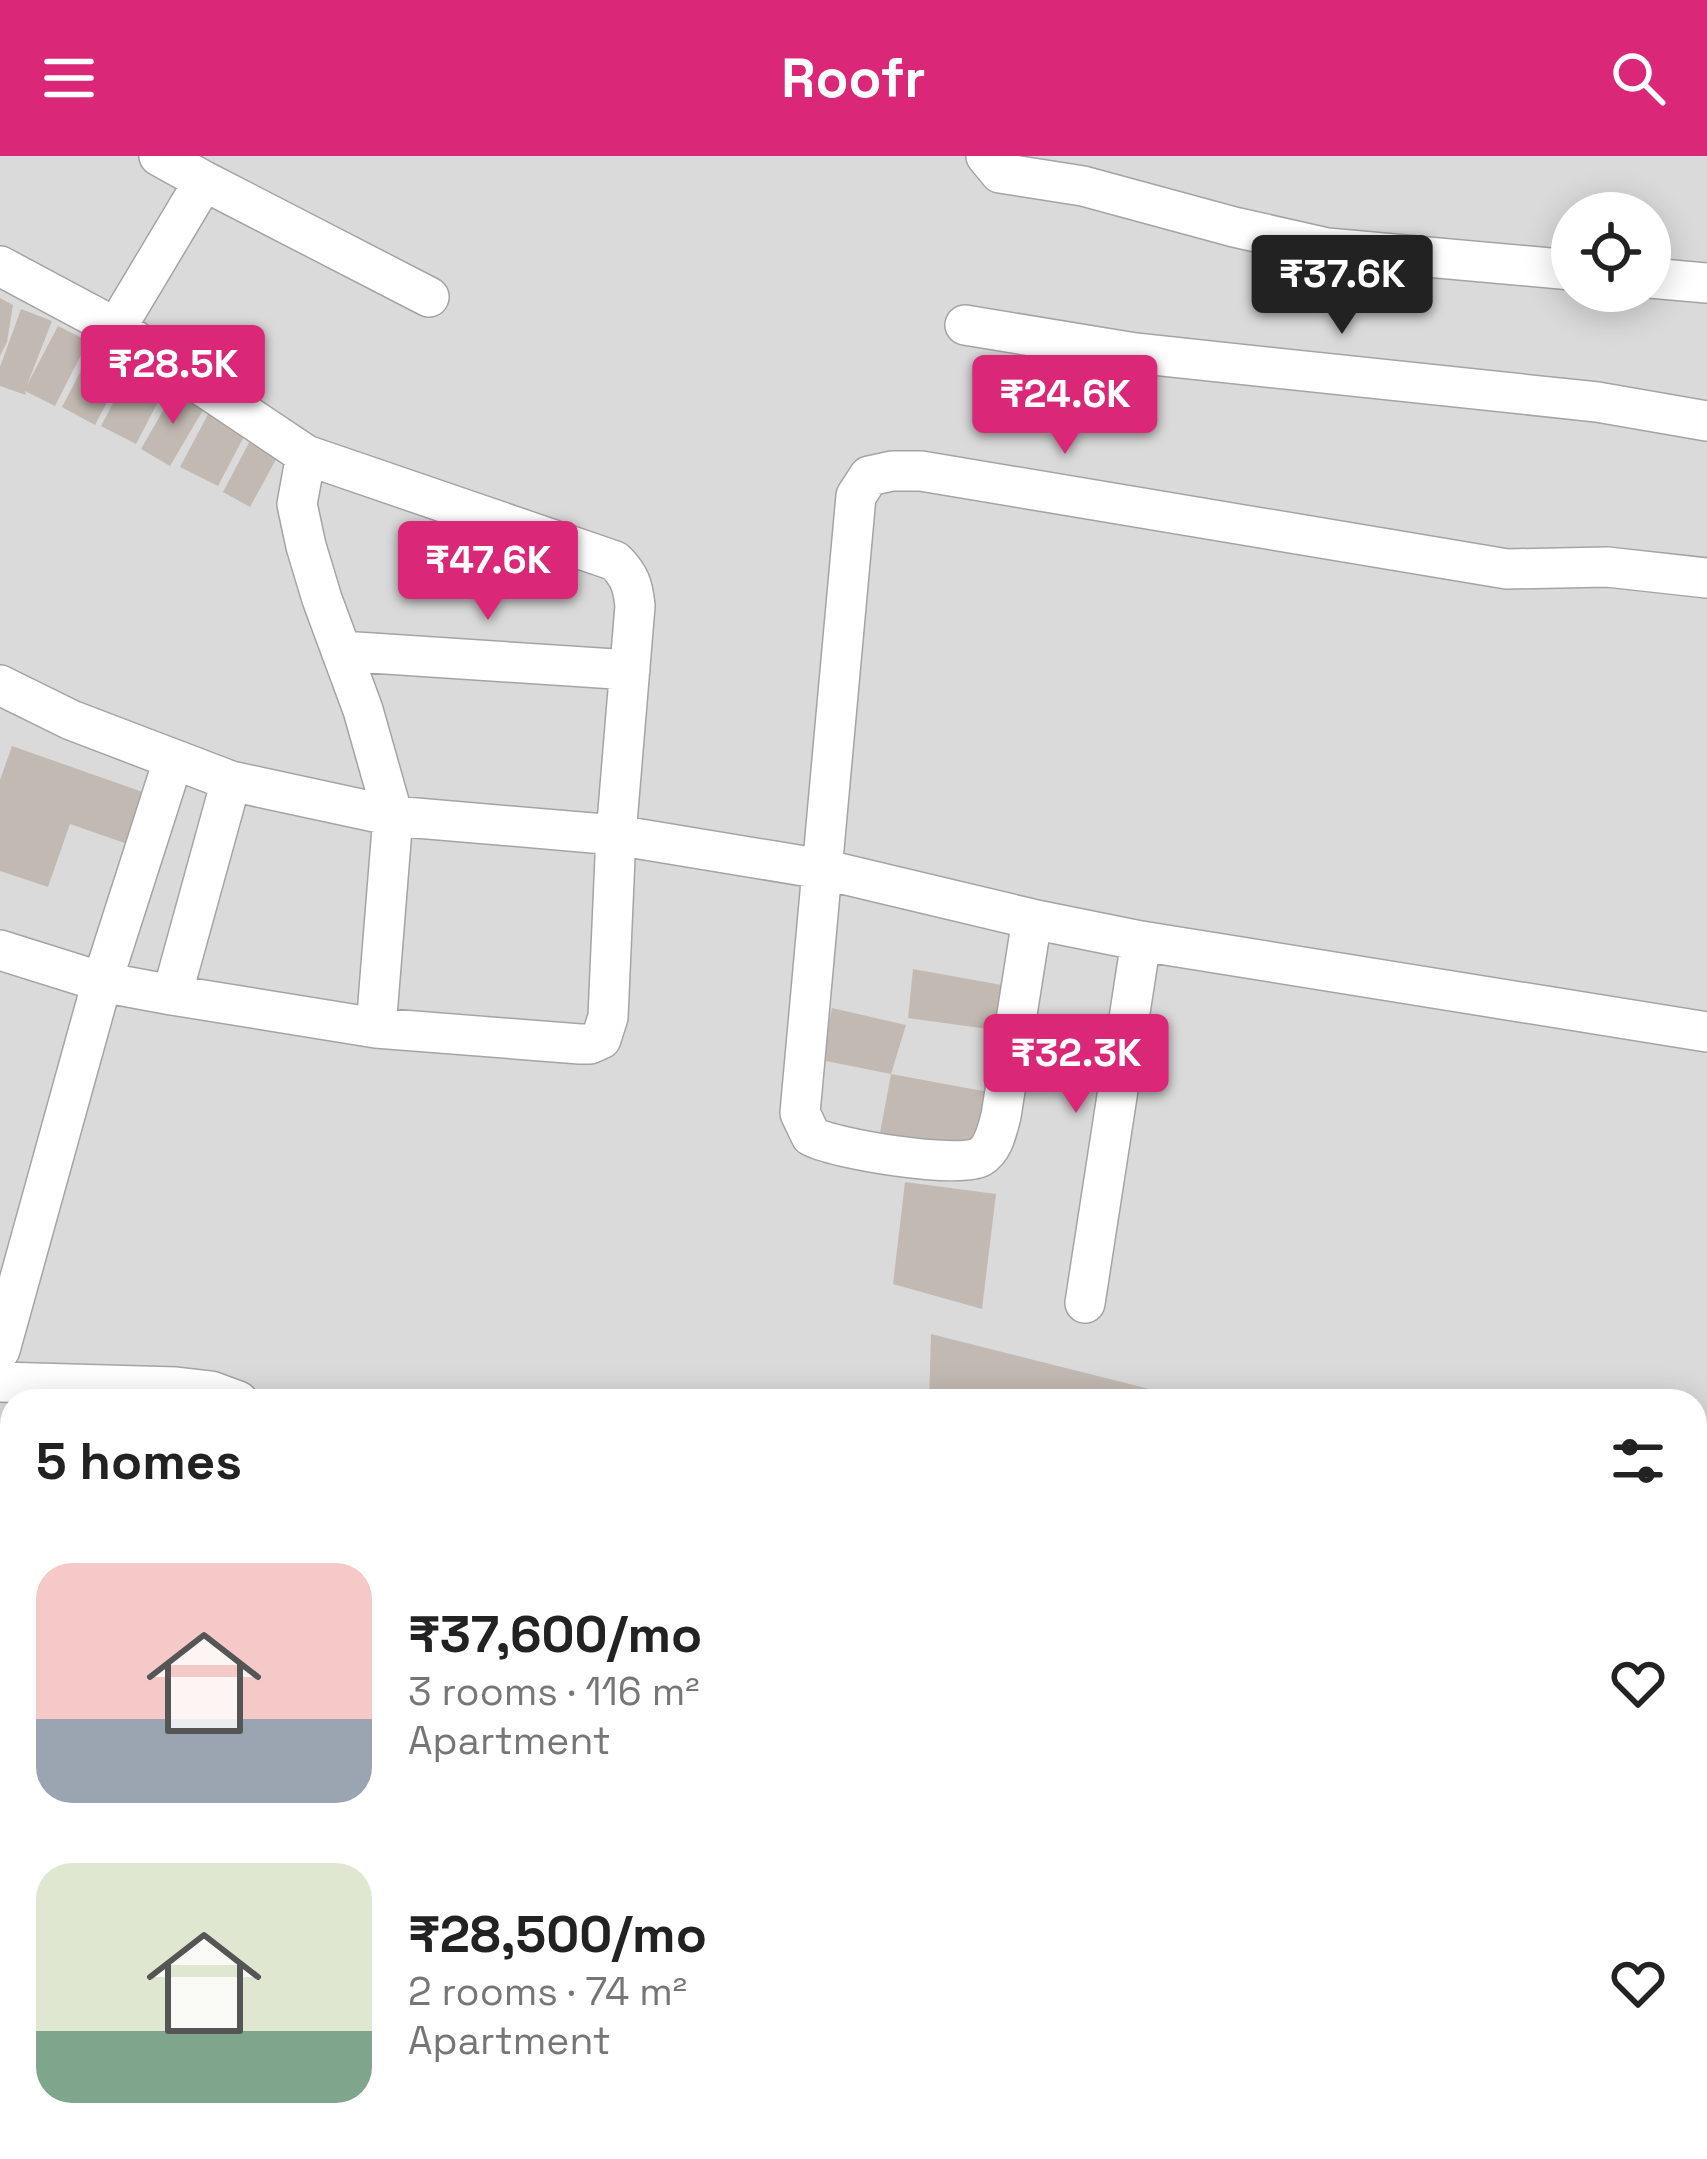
<!DOCTYPE html>
<html lang="en">
<head>
<meta charset="utf-8">
<style>
  body { margin:0; font-family:"Space Grotesk",sans-serif; background:#f2f2f2; color:#222; height:100vh; display:flex; flex-direction:column; font-size:45px; white-space:nowrap }
  * { box-sizing:border-box; margin:0 }
  p { font-size:39px; color:#767676 }
  .icon { flex:none; width:66px; height:66px; fill:none; stroke:currentColor; stroke-width:2; stroke-linecap:round; stroke-linejoin:round }
  .map { position:relative; flex:1; overflow:hidden }
  .panel { position:absolute; left:0px; top:1233px; width:1707px; height:771px; display:flex; flex-direction:column; background:#fff; border-radius:36px 36px 0 0; box-shadow:0 6px 30px #0003 }
  .panel>* { flex:none }
  .buttons { position:absolute; left:1551px; top:36px; display:grid; gap:24px }
  .buttons a { display:grid; place-items:center; width:120px; height:120px; border-radius:50%; background:#fff; box-shadow:0 6px 30px #0003; font-size:60px }
  .price { position:absolute; translate:-50% -102px; padding:0 27px; border-radius:12px; background:#db2777; color:#fff; font-size:39px; line-height:78px; filter:drop-shadow(0 3px 6px #0008) }
  .price::after { content:''; position:absolute; left:50%; top:72px; width:36px; height:27px; margin-left:-18px; background:inherit; clip-path:polygon(0 0,100% 0,50% 100%) }
  .price.current { background:#222; color:#fff }
  ul { padding:0; list-style:none }
  li { display:flex; align-items:center; gap:36px; height:300px; padding:0 36px }
  li span { display:grid; place-items:center; flex:none; width:336px; height:240px; border-radius:36px; color:#555 }
  li>.icon { margin-inline-start:auto }
  span .icon { width:144px; height:144px; fill:#fffc; stroke-width:1 }
  li b { font-size:51px }
  h2 { display:flex; justify-content:space-between; align-items:center; height:144px; padding:0 36px; font-size:51px }
  header { display:flex; justify-content:space-between; align-items:center; height:156px; padding:0 36px; background:#db2777; color:#fff; font-size:54px; font-weight:800 }
  .map>svg:first-child { display:block }
  .residential { fill:#dbdada; fill-rule:evenodd }
  .building { fill:#c2bab2 }
  .lines { fill:none; stroke-linecap:round; stroke-linejoin:round }
  .minor-casing { stroke:#a4a4a4; stroke-width:42 }
  .minor { stroke:#fff; stroke-width:39 }
</style>
</head>
<body>
<header><svg class="icon" aria-label="menu" viewBox="0 0 24 24"><path d="M4 6h16M4 12h16M4 18h16"/></svg>Roofr<svg class="icon" aria-label="search" viewBox="0 0 24 24"><circle cx="10" cy="10" r="6"/><path d="M15 15l6 6"/></svg></header>
<div class="map">
<svg width="1707" height="2003" viewBox="0 0 1707 2003">
  <rect width="100%" height="100%" fill="#eeebe3"/>
  <!-- residential -->
  <path class="residential" d="M0 0H1707V2003H0ZM1572 57H1650V135H1572ZM12 1245H1695V1992H12Z"/>
  <!-- building -->
  <path class="building" d="M0 142 13 149 7 186 0 200Z
    M21 153 52 165 27 229 58 170 88 185 55 250 25 235 26 239 0 230V211Z
    M96 186 129 204 95 269 62 251Z
    M135 205 170 223 136 288 101 270Z
    M176 232 206 249 170 310 141 293Z
    M213 249 250 269 218 330 180 311Z
    M252 281 280 296 250 351 223 336Z
    M12 590 154 640 136 691 70 668 48 731 0 715V624Z
    M913 813 1002 829 995 874 908 862Z
    M832 852 906 869 891 918 821 904Z
    M891 918 988 936 977 996 880 977Z
    M905 1026 996 1038 982 1153 893 1128Z
    M931 1178 1189 1243 1188 1245H929Z
    M1695 1298 1707 1299V1903L1695 1902Z"/>
  <g class="lines">
    <!-- minor casing -->
    <g class="minor-casing">
      <path id="minor" d="M159 0 204 25
        M986 0 1000 17 1083 30 1234 71 1327 92 1572 114
        M0 110 116 172 306 299 297 348 306 390 322 443 363 554 393 660 376 872
        M1650 122 1707 127
        M965 169 1135 197 1597 246 1707 265
        M116 172 204 25 429 141
        M341 495 630 514
        M0 529 71 564 231 625 393 660 616 679 822 713 1032 763 1141 785 1707 876
        M1032 763 1001 960C997 974 994 993 980 1001 958 1013 834 993 811 980L800 957 856 340 869 320 892 315H921L1507 413 1607 411 1707 422
        M0 794 102 826 172 839 376 872 580 888H590L601 883 608 861 616 679 635 450C633 430 630 420 615 405L306 299
        M172 839 231 625
        M1085 1147 1141 785
        M0 1194 102 826 173 605
        M0 1226 176 1231 211 1235 238 1245
        M0 1505 12 1409
        M0 1676 12 1677
        M1695 1911 1707 1912
        M628 1992 707 1996
        M187 2003 188 1992
        M365 2003 366 1992
        M501 2003 502 1992
        M890 2003V1992
        M1356 2003V1992"/>
    </g>
    <!-- minor -->
    <use href="#minor" class="minor"/>
  </g>
</svg>
<div class="buttons">
<a><svg class="icon" aria-label="locate" viewBox="0 0 24 24"><circle cx="12" cy="12" r="6"/><path d="M12 2v4M12 18v4M2 12h4M18 12h4"/></svg></a>
</div>
<b class="price current" style="left:1342px;top:181px">₹37.6K</b>
<b class="price" style="left:173px;top:271px">₹28.5K</b>
<b class="price" style="left:1065px;top:301px">₹24.6K</b>
<b class="price" style="left:488px;top:467px">₹47.6K</b>
<b class="price" style="left:1076px;top:960px">₹32.3K</b>
<section class="panel">
<h2>5 homes<svg class="icon" aria-label="filters" viewBox="0 0 24 24"><path d="M4 7h16M4 17h16"/><circle cx="9" cy="7" r="2"/><circle cx="15" cy="17" r="2"/></svg></h2>
<ul>
<li><span style="background:linear-gradient(#f6c9c9 65%,#9aa5b1 0)"><svg class="icon" aria-label="home" viewBox="0 0 24 24"><path d="M3 11l9-7 9 7M6 9v11h12V9"/></svg></span><div><b>₹37,600/mo</b><p>3 rooms · 116 m²</p><p>Apartment</p></div><svg class="icon" aria-label="heart" viewBox="0 0 24 24"><path d="M12 20l-8-8c-3-5 5-10 8-4 3-6 11-1 8 4z"/></svg></li>
<li><span style="background:linear-gradient(#dfe7d0 70%,#7fa58c 0)"><svg class="icon" aria-label="home" viewBox="0 0 24 24"><path d="M3 11l9-7 9 7M6 9v11h12V9"/></svg></span><div><b>₹28,500/mo</b><p>2 rooms · 74 m²</p><p>Apartment</p></div><svg class="icon" aria-label="heart" viewBox="0 0 24 24"><path d="M12 20l-8-8c-3-5 5-10 8-4 3-6 11-1 8 4z"/></svg></li>
</ul>
</section>
</div>
</body>
</html>
